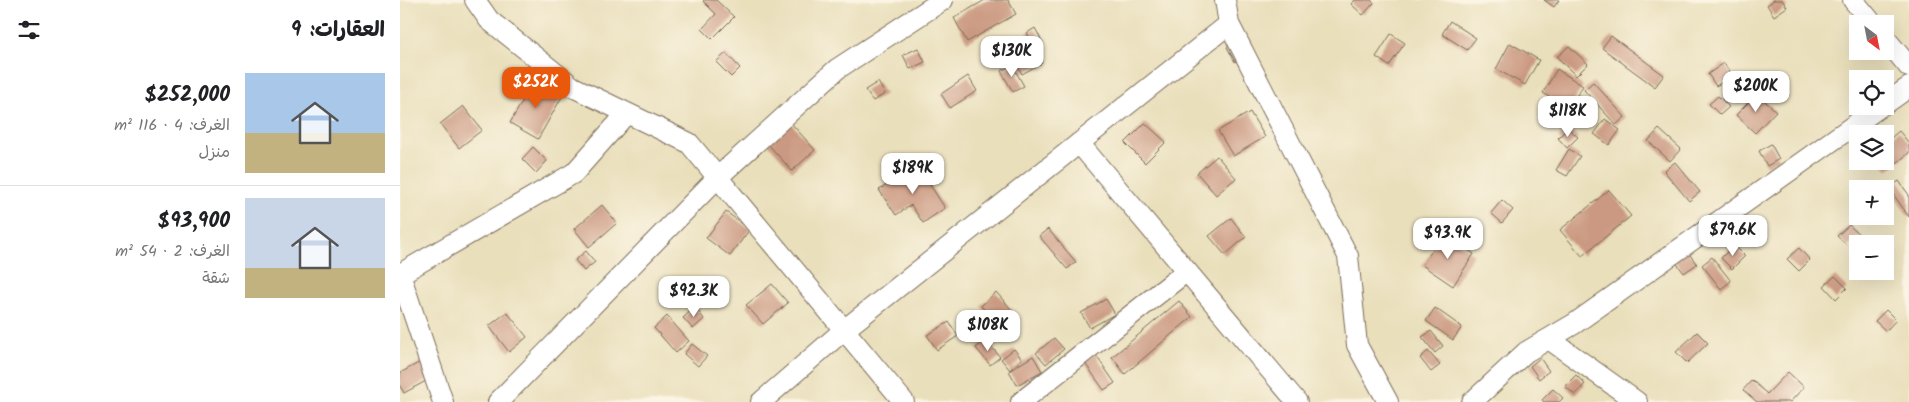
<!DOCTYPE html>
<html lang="ar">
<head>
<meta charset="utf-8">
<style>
  body { margin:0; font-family:Kalam,"Playpen Sans Arabic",sans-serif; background:#f6f6f6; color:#202124; direction:rtl; height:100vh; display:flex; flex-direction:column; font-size:19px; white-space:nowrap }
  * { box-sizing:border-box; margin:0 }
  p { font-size:16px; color:#757577 }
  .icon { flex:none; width:28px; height:28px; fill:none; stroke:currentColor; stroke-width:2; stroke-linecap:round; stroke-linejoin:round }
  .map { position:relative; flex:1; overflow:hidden; direction:ltr }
  .side { display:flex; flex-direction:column; background:#fff; width:400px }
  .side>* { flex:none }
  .needle { width:32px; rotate:148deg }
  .controls { position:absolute; left:1449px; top:15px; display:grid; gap:10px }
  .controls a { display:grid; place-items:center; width:45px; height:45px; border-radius:0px; background:#fff; box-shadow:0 5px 20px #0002; font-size:25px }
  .price { position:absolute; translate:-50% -42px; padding:0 11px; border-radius:10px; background:#fff; color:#222; font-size:16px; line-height:32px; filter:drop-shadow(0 1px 2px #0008) }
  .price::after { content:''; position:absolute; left:50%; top:30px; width:15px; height:11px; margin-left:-8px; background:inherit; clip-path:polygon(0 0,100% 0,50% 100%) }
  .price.current { background:#ea580c; color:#fff }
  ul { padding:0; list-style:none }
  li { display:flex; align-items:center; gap:15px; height:125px; padding:0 15px }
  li+li { border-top:1px solid #e0e0e0 }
  li span { display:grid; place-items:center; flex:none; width:140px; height:100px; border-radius:0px; color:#555 }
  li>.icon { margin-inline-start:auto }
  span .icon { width:60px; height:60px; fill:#fffc; stroke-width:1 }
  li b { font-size:21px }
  h2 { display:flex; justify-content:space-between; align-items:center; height:60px; padding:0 15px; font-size:21px }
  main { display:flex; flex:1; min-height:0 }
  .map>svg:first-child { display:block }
  .building { fill:#cb9981 }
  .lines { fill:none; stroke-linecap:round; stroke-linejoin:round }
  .minor-casing { stroke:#786955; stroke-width:22 }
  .minor { stroke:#fff; stroke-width:20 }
</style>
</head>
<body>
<main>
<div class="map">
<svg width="1509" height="402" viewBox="0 0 1509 402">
  <rect width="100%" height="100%" fill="#fcf5e5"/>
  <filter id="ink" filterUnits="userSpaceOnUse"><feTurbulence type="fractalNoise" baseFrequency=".02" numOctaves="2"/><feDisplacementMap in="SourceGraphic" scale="10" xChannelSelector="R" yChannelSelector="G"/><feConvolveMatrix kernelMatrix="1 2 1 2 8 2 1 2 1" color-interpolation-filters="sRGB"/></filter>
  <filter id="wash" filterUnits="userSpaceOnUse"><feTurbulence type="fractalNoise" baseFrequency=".0096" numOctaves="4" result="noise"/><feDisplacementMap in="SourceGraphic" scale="20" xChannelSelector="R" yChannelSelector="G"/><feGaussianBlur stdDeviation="1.12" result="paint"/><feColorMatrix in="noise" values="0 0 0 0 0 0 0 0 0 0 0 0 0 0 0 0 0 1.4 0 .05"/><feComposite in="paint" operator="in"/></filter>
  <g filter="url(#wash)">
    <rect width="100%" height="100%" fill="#e9dfbb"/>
    <g id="blocks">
      <!-- building -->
      <path class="building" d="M304 0H316L334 17 312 39 302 29 316 14 303 1Z
        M585 0H608L616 14 567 42 554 18Z
        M955 0H971L974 3 963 15 951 4Z
        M1144 0H1159L1154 7Z
        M1374 0H1382L1387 7 1374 16 1367 5Z
        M1050 21 1076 38 1067 50 1042 34Z
        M635 28 643 43 612 64 605 53 628 38 634 46 627 33Z
        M991 34 1005 43 989 66 976 57Z
        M1211 36 1264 75 1255 87 1202 48Z
        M838 40 846 56 835 62 827 47Z
        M1110 43 1139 60 1125 85 1096 69Z
        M1169 46 1188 64 1176 76 1157 57Z
        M518 48 525 62 510 69 503 55Z
        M636 52 642 63 622 74 616 63Z
        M326 53 340 68 331 77 316 62Z
        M1324 63 1332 76 1316 86 1308 74Z
        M612 65 624 86 613 92 601 71Z
        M1157 69 1183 86 1168 109 1143 93Z
        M568 76 577 91 550 108 541 94Z
        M135 79 163 95 138 139 110 123Z
        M478 82 485 94 473 101 465 90Z
        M1193 82 1225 117 1216 125 1184 90Z
        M1357 94 1376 111 1355 133 1336 115Z
        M1318 96 1329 107 1320 115 1309 104Z
        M63 106 82 130 59 148 40 124Z
        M850 112 865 137 833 156 818 131Z
        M1205 119 1220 130 1209 145 1194 134Z
        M391 123 415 150 392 171 368 144Z
        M745 123 766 142 745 163 725 143Z
        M1168 128 1178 137 1167 148 1158 138Z
        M1259 129 1281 149 1270 161 1248 141Z
        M1499 131 1509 143V153L1488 170 1481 161H1485V143Z
        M1371 144 1379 159 1367 166 1359 151Z
        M133 147 147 161 136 173 122 159Z
        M1169 149 1180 156 1167 176 1156 170Z
        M817 156 836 178 816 195 797 173Z
        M1275 162 1300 192 1289 201 1264 171Z
        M517 165 545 208 523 223 511 205 496 215 479 190Z
        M1499 181 1509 195V217L1489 188Z
        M1209 190 1231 216 1182 256 1160 230Z
        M1102 200 1113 210 1102 223 1091 213Z
        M202 205 217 223 189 247 174 229Z
        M326 212 350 229 330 256 306 238Z
        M831 218 846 237 825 255 809 236Z
        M1449 225 1460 235 1448 246 1437 236Z
        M648 229 676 262 667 269 639 236Z
        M1044 234 1074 254 1053 286 1022 265Z
        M1334 245 1345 256 1332 269 1321 258Z
        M1399 248 1410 260 1399 271 1387 259Z
        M1286 250 1297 264 1284 273 1274 260Z
        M186 251 195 262 184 271 175 260Z
        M1312 257 1331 281 1321 289 1302 265Z
        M1435 276 1447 288 1436 299 1424 286Z
        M372 284 388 303 363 324 346 305Z
        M596 292 620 319 604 333 581 306Z
        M706 299 715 314 690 328 681 313Z
        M779 301 792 317 725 374 712 357Z
        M295 307 304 319 293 329 283 318Z
        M1035 308 1062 327 1053 340 1026 321Z
        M1486 310 1496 320 1486 331 1475 321Z
        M107 312 127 337 109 352 89 326Z
        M267 316 289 341 276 353 254 328Z
        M549 322 558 336 537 350 527 335Z
        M1031 331 1043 346 1035 353 1022 337Z
        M1297 332 1308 343 1287 363 1276 352Z
        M654 338 664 349 646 364 636 353Z
        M586 340 600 357 590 365 576 348Z
        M292 344 307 356 298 366 284 354Z
        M614 349 622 359 610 370 601 359Z
        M1028 351 1040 365 1031 372 1020 358Z
        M695 354 715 383 704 390 684 362Z
        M633 356 642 371 617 385 609 371Z
        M1140 358 1149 371 1139 379 1130 366Z
        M26 359 35 376 4 393 0 386V373Z
        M1388 372 1404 387 1390 402H1357L1343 390 1352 380 1367 394Z
        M1176 375 1185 384 1175 395 1165 386Z
        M1153 389 1163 398 1159 402H1144L1142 400Z"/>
    </g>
  </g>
  <g filter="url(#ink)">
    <use href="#blocks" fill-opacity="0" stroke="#786955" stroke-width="1"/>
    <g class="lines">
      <!-- minor casing -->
      <g class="minor-casing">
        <path id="minor" d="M75 0 89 20 173 87 289 143 504 402
          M825 0 829 24 948 256 957 345 988 402
          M1453 0 1473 24
          M1485 38 1509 67
          M1485 104 1509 87
          M679 143 897 402
          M0 274 174 173 227 113
          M0 274 43 402
          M1149 339 1237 402
          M98 402 318 177 437 69 543 0
          M361 402 444 330 829 24
          M621 402 787 271
          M1072 402 1126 352 1174 324 1481 106"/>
      </g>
      <!-- minor -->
      <use href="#minor" class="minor"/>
    </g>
  </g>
</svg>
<div class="controls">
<a><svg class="needle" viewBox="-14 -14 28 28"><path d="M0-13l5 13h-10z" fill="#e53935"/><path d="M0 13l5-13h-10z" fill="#757577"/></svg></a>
<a><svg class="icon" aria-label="locate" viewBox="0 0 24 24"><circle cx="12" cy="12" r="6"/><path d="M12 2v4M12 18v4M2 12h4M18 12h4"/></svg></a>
<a><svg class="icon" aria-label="layers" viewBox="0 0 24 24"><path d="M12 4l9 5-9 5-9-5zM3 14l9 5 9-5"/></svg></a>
<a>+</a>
<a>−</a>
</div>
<b class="price" style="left:612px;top:78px">$130K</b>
<b class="price current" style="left:136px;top:109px">$252K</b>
<b class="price" style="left:1356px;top:113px">$200K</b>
<b class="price" style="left:1168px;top:138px">$118K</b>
<b class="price" style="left:513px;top:195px">$189K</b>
<b class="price" style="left:1333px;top:257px">$79.6K</b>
<b class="price" style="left:1048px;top:260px">$93.9K</b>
<b class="price" style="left:294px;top:318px">$92.3K</b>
<b class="price" style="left:588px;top:352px">$108K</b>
</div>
<section class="side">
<h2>العقارات: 9<svg class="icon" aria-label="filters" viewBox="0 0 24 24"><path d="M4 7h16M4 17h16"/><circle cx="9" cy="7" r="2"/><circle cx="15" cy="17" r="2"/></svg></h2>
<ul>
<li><span style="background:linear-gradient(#a9c7e8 60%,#c2b280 0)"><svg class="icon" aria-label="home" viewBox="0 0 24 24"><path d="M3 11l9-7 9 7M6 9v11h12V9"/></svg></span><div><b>$252,000</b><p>الغرف: 4 · 116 m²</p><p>منزل</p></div></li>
<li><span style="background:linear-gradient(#c9d6e8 70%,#c2b280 0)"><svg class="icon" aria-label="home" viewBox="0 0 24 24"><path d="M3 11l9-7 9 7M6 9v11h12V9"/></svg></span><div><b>$93,900</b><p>الغرف: 2 · 54 m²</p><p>شقة</p></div></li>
</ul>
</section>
</main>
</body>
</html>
